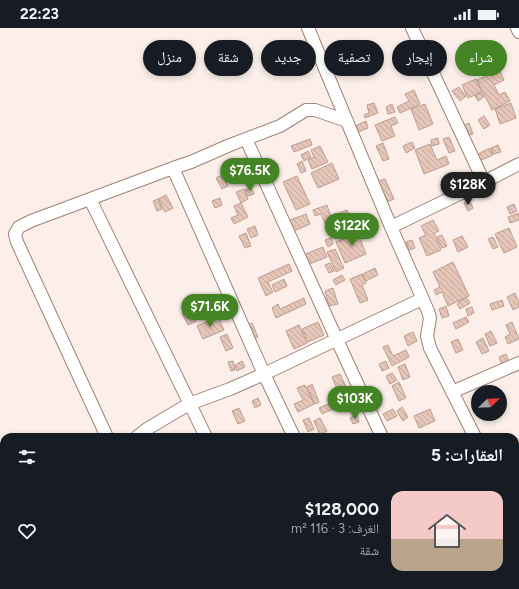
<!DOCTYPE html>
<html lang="ar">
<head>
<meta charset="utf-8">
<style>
  body { margin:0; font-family:Figtree,"Noto Naskh Arabic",sans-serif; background:#20242c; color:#f1f3f6; direction:rtl; height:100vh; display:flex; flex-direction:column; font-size:15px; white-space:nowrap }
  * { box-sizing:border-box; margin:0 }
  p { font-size:13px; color:#9ea1a6 }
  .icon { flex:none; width:22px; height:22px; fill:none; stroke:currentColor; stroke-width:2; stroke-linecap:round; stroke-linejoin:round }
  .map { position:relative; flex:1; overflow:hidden; direction:ltr }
  .side { position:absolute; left:0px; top:405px; width:519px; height:156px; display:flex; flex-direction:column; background:#171b24; border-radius:12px 12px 0 0; box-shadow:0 2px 6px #0003; direction:rtl }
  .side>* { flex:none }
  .top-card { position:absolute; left:12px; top:12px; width:495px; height:36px; direction:rtl; display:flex; gap:8px }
  .needle { width:26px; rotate:67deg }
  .tools { position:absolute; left:471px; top:357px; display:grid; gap:8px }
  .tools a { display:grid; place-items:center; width:36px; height:36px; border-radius:50%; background:#171b24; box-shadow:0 2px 6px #0003; font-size:20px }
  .price { position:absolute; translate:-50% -34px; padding:0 9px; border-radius:14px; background:#458424; color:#fff; font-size:13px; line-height:26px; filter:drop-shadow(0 1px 2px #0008) }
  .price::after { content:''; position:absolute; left:50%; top:24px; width:12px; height:9px; margin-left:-6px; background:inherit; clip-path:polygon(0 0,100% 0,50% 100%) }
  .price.selected { background:#222; color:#fff }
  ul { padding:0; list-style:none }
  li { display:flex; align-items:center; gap:12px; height:100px; padding:0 16px }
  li+li { border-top:1px solid #363941 }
  li span { display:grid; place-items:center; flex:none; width:112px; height:80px; border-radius:12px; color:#555 }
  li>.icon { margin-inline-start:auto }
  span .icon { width:48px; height:48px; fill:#fffc; stroke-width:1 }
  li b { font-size:17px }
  h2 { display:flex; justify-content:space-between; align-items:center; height:48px; padding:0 16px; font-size:17px }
  .tag { padding:0 14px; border-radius:18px; background:#171b24; box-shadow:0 2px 6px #0003; font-size:14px; line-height:36px }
  .tag.selected { background:#458424; color:#fff }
  .status { display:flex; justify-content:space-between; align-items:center; height:28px; padding:0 20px; background:#171b24; direction:ltr }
  .status svg { height:11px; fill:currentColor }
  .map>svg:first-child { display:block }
  .building { fill:url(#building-back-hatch); stroke:#bc9e90 }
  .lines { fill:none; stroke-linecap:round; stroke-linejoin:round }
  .minor-casing { stroke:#9e8274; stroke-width:14 }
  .minor { stroke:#fff; stroke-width:12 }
</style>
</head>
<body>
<div class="status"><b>22:23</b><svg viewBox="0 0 49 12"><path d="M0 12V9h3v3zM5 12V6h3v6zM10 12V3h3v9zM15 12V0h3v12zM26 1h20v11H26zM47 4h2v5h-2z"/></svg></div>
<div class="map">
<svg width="519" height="561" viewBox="0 0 519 561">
  <defs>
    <pattern id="building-back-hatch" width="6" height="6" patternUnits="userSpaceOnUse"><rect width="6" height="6" fill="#e6c6b8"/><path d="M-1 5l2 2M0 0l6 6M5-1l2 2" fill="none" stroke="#c5a99d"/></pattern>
  </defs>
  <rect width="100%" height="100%" fill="#fcefe9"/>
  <!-- building -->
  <path class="building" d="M499 41 504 52 494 57 499 67 505 64 510 73 492 82 477 52Z
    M476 51 482 64 468 70 462 57Z
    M459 59 466 68 460 73 452 63Z
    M414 62 420 76 400 85 397 79 409 73 405 66Z
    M481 64 484 69 478 73 475 68Z
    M374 75 378 85 365 90 364 87 369 85 367 77Z
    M511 75 516 90 500 96 495 81Z
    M392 76 395 84 388 86 386 79Z
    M425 76 433 96 419 102 411 81Z
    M484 88 490 97 484 101 478 92Z
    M395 89 398 95 391 98 395 108 382 113 375 97Z
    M366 93 368 100 356 105 353 99Z
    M469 95 473 106 467 108 462 98Z
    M449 109 455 123 449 125 443 111Z
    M438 110 439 116 432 118 431 112Z
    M310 111 312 117 294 124 291 118Z
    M412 114 415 120 406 125 403 118Z
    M383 115 389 131 383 133 376 118Z
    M430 116 437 132 446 128 449 136 424 146 415 122Z
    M498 117 501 124 493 126 491 120Z
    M320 118 328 134 312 141 308 132 314 129 311 122Z
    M490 120 493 127 479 133 476 127Z
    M308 123 311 129 304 133 301 127Z
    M302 133 306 143 301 145 297 136Z
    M332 135 339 151 318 160 311 145Z
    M277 136 279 143 272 145 270 139Z
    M242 140 246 150 239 153 235 144Z
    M222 147 228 158 222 161 216 150Z
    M297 148 310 176 296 182 283 154Z
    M385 151 394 171 387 174 378 153Z
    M251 159 254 166 248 168 245 162Z
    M244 161 248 171 241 175 236 164Z
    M166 167 173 180 165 184 158 171Z
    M220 170 222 177 215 180 212 173Z
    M158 171 162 181 157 183 153 173Z
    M469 172 473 180 468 183 464 175Z
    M241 175 248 189 234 196 231 190 238 187 234 178Z
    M514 176 517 183 510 186 507 179Z
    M327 177 333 195 326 198 321 186 315 188 313 182Z
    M347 182 351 190 344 194 339 185Z
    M519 185V192L510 195 508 189Z
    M306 186 310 196 292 204 287 193Z
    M342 192 346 199 353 196 356 202 343 208 337 194Z
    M433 192 439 203 434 205 441 222 427 228 419 210 426 207 421 198Z
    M255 198 258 207 251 210 247 201Z
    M509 200 517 219 504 225 495 206Z
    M365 202 367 208 360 211 366 226 345 235 336 214Z
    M246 205 251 218 245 220 239 208Z
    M442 207 447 218 442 220 437 209Z
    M462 208 468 219 458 224 453 212Z
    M493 209 498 219 493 221 488 211Z
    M331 210 333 216 328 219 325 212Z
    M412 212 415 220 409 222 406 214Z
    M323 219 327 229 307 237 303 227Z
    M335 221 344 240 336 244 327 224Z
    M453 234 469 268 448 278 442 264 436 267 434 262 440 259 433 244Z
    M330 235 334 243 329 245 325 237Z
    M289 236 292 243 268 254 273 264 266 268 258 250Z
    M375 240 378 247 366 253 363 246Z
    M362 246 366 255 362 257 368 272 360 275 350 251Z
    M342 247 345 252 336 257 333 252Z
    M284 251 287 258 275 264 272 257Z
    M333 260 338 276 329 278 325 263Z
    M515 265 519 275V279L513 282 507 269Z
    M466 269 470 275 460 281 457 276Z
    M213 270 215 277 209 280 206 273Z
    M304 270 306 276 276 290 272 280 278 276 280 281Z
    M502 272 504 278 492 282 490 276Z
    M197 277 200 283 193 287 196 293 188 297 182 285Z
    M446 278 449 288 442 290 439 281Z
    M207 279 210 286 205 288 202 282Z
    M472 279 474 285 468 288 466 281Z
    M218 289 224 302 203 311 197 298Z
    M466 289 469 294 456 301 453 295Z
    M318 294 324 307 308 314 302 301Z
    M512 294 519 311 508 316 505 309 510 306 506 297Z
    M252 295 258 309 250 312 244 298Z
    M299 297 307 315 294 321 286 303Z
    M491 303 497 315 490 318 485 306Z
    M413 304 417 313 408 318 404 308Z
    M227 306 233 320 226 323 220 309Z
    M483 310 489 323 482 326 476 314Z
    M458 311 463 322 456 325 451 314Z
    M388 317 393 328 406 322 409 329 392 338 383 319Z
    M506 326 511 339 504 342 499 329Z
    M233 333 235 342 231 343 228 334Z
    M242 333 245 339 237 343 235 337Z
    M386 333 389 340 382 343 379 336Z
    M405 336 410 349 403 352 398 339Z
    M392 345 397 352 390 356 386 348Z
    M340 346 346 359 338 363 332 349Z
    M399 354 406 370 399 373 392 358Z
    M312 356 319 374 315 376 307 359Z
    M305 357 314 376 298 384 294 376 303 372 297 360Z
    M258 370 261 377 255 380 252 373Z
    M333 374 335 380 322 386 319 380Z
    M402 379 408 389 403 393 397 383Z
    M239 380 245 393 238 396 232 383Z
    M393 381 397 388 387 393 383 386Z
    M430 381 435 393 419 400 414 388Z
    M357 387 359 394 353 396 350 390Z
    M309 390 314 401 308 404 303 392Z
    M320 390 327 403 320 407 314 393Z"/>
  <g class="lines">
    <!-- minor casing -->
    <g class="minor-casing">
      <path id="minor" d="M308 0 391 199 484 154
        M412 0 484 154 519 136
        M517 0 519 4
        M246 111 337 312 382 409
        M173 140 264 346 294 409
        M90 171 206 409
        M391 199 428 283 430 290 427 308 430 320 475 409
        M452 364 519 335
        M107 409 17 214 15 206 19 199 31 193 173 140 191 134 230 117 280 98 306 82H315L347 93
        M137 409 147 401 189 376 230 361 264 346 422 271
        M515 491 519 499
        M124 557 125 561
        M281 557 283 561
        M353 561 363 557"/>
    </g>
    <!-- minor -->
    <use href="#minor" class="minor"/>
  </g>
</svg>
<div class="tools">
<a><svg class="needle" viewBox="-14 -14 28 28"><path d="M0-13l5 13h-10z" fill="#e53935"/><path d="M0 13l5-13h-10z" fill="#9ea1a6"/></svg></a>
</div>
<b class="price" style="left:250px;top:164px">$76.5K</b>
<b class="price selected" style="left:468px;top:178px">$128K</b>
<b class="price" style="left:352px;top:219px">$122K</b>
<b class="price" style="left:210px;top:300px">$71.6K</b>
<b class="price" style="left:355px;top:392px">$103K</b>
<div class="top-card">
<a class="tag selected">شراء</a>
<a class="tag">إيجار</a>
<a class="tag">تصفية</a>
<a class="tag">جديد</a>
<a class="tag">شقة</a>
<a class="tag">منزل</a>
</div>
<section class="side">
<h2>العقارات: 5<svg class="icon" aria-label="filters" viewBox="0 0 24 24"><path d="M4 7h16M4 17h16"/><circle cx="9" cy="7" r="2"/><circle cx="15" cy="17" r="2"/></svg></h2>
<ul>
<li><span style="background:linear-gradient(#f6c9c9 60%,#b9a48a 0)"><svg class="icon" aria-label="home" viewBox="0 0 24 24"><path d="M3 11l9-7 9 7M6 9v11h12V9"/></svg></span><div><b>$128,000</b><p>الغرف: 3 · 116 m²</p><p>شقة</p></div><svg class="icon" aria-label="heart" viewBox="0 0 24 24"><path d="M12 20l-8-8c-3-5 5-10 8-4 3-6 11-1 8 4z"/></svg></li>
</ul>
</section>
</div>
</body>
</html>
